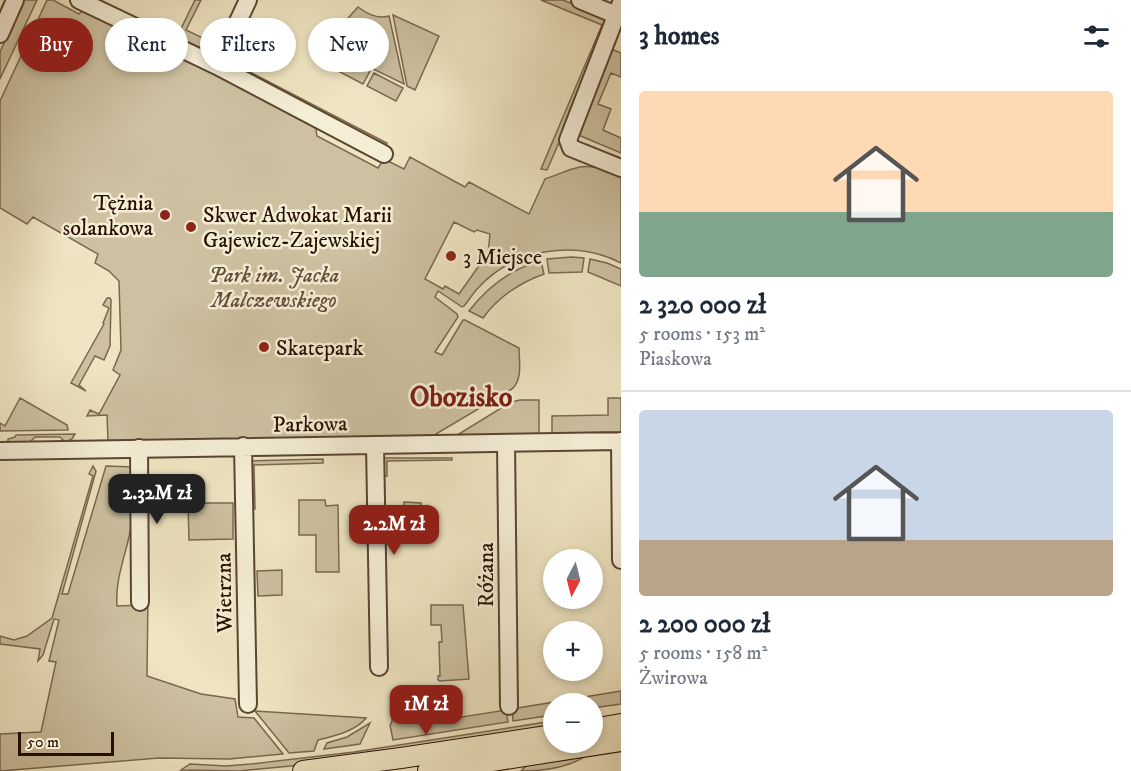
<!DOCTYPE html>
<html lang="en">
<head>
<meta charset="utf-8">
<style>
  body { margin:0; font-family:"IM FELL DW Pica",serif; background:#f6f6f7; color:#1f2937; height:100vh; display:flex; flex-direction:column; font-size:22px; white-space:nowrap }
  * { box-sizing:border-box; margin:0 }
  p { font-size:20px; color:#747a83 }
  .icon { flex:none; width:33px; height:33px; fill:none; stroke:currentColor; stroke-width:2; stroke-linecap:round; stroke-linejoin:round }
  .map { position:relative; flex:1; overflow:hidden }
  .drawer { display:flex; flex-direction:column; background:#fff; width:510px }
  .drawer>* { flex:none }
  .guide { position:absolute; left:18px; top:18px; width:513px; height:54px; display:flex; gap:12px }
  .needle { width:39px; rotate:187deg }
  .tools { position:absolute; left:543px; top:549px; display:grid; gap:12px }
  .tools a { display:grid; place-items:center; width:60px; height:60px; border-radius:50%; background:#fff; box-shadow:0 3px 9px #0003; font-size:30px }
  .scale { position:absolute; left:18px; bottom:15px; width:96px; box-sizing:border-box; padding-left:6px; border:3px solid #281000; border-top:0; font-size:16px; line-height:21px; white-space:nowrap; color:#281000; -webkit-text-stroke:4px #f5eed7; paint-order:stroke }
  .price { position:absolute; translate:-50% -51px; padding:0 14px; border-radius:12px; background:#8f2418; color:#fff; font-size:20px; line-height:39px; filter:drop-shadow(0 2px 3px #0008) }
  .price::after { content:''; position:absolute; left:50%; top:36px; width:18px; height:14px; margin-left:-9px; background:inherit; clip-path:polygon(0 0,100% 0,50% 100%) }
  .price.selected { background:#222; color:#fff }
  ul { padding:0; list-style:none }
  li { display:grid; align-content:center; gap:12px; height:318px; padding:0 18px }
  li+li { border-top:2px solid #e0e1e3 }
  li span { display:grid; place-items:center; height:186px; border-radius:6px; color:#555 }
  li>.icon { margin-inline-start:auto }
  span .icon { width:108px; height:108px; fill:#fffc; stroke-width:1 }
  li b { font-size:26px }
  h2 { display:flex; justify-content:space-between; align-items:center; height:72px; padding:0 18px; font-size:26px }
  .pill { padding:0 21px; border-radius:27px; background:#fff; box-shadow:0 3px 9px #0003; font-size:21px; line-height:54px }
  .pill.selected { background:#8f2418; color:#fff }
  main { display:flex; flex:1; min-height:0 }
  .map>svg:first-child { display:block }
  .green { fill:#cdc1a1; stroke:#7a6850; stroke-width:1.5; fill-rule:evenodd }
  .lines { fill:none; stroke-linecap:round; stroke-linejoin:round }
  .minor-casing { stroke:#5a4530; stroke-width:20 }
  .major-casing { stroke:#281000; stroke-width:22 }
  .minor { stroke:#f5eed7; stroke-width:16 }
  .major { stroke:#efe5c2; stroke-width:20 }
  .poi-dot { fill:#8f2418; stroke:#f5eed7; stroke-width:2 }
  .labels { text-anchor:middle; stroke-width:5; stroke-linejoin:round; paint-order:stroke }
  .poi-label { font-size:22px; fill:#281000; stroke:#f5eed7; text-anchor:start }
  .park-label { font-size:22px; font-style:italic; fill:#624e38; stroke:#f5eed7 }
  .street-label { font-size:22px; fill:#281000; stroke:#f5eed7 }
  .district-label { font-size:28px; font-weight:bold; fill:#7a1f14; stroke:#f5eed7 }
</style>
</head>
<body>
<main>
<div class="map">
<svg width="621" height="771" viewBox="0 0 621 771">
  <rect width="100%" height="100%" fill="#efe5c2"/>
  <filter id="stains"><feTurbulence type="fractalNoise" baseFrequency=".00333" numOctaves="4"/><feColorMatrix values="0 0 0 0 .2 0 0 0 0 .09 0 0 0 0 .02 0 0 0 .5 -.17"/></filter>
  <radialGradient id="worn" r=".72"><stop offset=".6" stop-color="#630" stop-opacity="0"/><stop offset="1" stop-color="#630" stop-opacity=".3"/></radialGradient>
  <!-- green -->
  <path class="green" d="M23 0H37L0 79V52Z
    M47 0H53L79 14 85 8 315 123 317 136 378 168 384 159 404 169 410 157 465 187 469 182 529 214 545 179C581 166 583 161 621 175V263C575 239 514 249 479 287 473 293 469 300 464 306L462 307 438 291 435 297 457 314 458 317 435 352 442 355 463 320H465L519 348C519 361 523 379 512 389L431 437 108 441 107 415 87 416 90 410 99 414 120 375 113 370 121 350 119 281 109 271 95 263 98 254 33 217 27 224 0 208V101ZM454 222 474 232 477 230 490 234 488 253 459 294 445 286 443 289 425 279Z
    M195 0H201L186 30 207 40 203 49 177 37Z
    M541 0H563L602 16 606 20 563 127 565 129 547 170 541 169 602 25Z
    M358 7C367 14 378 19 389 16L404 84 324 45Z
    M393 15 439 36 415 90 407 86Z
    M322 47 370 71 363 84 315 59Z
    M611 49 621 53V77L611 73 598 104 611 109 603 130 621 138V153L576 134Z
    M246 70 387 143 385 147 246 73Z
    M374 73 403 88 396 101 367 86Z
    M571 257 584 258 582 272 549 273 547 259Z
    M590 259 607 263 621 269V286L588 272Z
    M541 261 544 274C519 283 499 296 483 318L469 311C488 286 510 269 541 261Z
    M107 298H110L111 300 110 346 104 360 95 356 79 385 86 391 71 383 104 324 103 323 109 308 103 305Z
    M20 398 67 425 68 430 0 431V423L5 426Z
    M608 398H621V434L552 435V416L608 415Z
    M520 400H539V435L454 437 511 402Z
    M75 434 72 439 65 442 60 437H35L30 442 8 443V439L15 437 16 435Z
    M381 458H452V460L387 461V476H380Z
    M323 459V463L254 465 255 509H248L249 461Z
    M93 466 96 471 62 594H68L106 466 134 467C134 489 134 511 130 532 125 558 115 579 117 606L142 605 148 594 147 676 201 694 235 699 238 717 254 718 283 754 229 759 159 758 0 771V734L41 732 56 662 49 661 59 620 54 619 43 655 38 661 40 649 0 644V636L14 640 27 636 52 618 93 476 89 474Z
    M299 500H325L326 506 338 505 339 572H316V535H299Z
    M404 502 421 503V520H404Z
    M188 503H233V539L189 540Z
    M282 570V595L258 596 257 571Z
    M431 605H463L469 679 440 681 438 680V676H440L439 642H442L441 625H431Z
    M621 691V704L593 708 592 704H554L553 715 513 721 512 709Z
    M422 708 424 723 506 710 508 722 393 740 390 725 392 722V709Z
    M255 711 366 718C356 731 334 736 318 740L314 751 289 753Z
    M553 721V727L291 766 239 771 181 770 190 764 226 766 251 764 354 752Z
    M370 723 360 744 324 749 327 743 347 737Z
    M590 753C572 767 544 771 521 771L528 764Z"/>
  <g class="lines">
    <!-- minor casing -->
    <g class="minor-casing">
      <path id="minor" d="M79 0 217 66 384 154
        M580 0 616 15
        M621 3 568 140 571 148 621 168
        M0 34 15 0
        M217 66 248 0
        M620 441 621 560
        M506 443 509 706
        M375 445 379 667
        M243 446 248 704
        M139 448 140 602
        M0 451 621 441"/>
    </g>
    <!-- major casing -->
    <g class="major-casing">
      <path id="major" d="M592 729 621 724
        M303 771 401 758 554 735
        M428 771 621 741"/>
    </g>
    <!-- minor -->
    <use href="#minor" class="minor"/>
    <!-- major -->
    <use href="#major" class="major"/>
  </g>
  <!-- markers -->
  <g class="poi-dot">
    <circle cx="165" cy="215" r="6"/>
    <circle cx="191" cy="227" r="6"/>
    <circle cx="451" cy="256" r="6"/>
    <circle cx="264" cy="347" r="6"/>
  </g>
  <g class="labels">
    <!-- poi labels -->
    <g class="poi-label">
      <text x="153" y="210" text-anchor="end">Tężnia<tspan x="153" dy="25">solankowa</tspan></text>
      <text x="203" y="222">Skwer Adwokat Marii<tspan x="203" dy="25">Gajewicz-Zajewskiej</tspan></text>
      <text x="463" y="264">3 Miejsce</text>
      <text x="276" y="355">Skatepark</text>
    </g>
    <!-- park labels -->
    <g class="park-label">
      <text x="274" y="282">Park im. Jacka<tspan x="274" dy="25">Malczewskiego</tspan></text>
    </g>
    <!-- street labels -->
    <g class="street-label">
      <text transform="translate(310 423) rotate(-1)" y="8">Parkowa</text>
      <text transform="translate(485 575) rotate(-90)" y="8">Różana</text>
      <text transform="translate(223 593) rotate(-91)" y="8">Wietrzna</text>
    </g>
    <!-- district labels -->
    <g class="district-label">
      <text x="461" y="406">Obozisko</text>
    </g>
  </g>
  <rect width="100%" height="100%" filter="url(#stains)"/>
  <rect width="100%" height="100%" fill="url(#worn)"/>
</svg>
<div class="tools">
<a><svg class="needle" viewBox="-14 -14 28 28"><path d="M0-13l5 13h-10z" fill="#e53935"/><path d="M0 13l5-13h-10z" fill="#747a83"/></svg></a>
<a>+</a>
<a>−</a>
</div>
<div class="scale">50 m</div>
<b class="price selected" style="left:157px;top:525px">2.32M zł</b>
<b class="price" style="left:394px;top:556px">2.2M zł</b>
<b class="price" style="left:426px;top:736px">1M zł</b>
<div class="guide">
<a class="pill selected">Buy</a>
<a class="pill">Rent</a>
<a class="pill">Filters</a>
<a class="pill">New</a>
</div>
</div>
<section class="drawer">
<h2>3 homes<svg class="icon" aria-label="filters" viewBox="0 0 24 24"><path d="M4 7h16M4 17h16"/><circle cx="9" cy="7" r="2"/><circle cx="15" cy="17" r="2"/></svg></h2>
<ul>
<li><span style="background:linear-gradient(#ffd9b3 65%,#7fa58c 0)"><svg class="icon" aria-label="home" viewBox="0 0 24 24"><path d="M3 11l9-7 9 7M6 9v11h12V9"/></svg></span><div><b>2 320 000 zł</b><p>5 rooms · 153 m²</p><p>Piaskowa</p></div></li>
<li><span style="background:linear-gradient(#c9d6e8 70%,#b9a48a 0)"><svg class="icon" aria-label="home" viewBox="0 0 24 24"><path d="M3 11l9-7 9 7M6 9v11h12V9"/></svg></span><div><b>2 200 000 zł</b><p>5 rooms · 158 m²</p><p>Żwirowa</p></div></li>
</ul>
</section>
</main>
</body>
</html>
